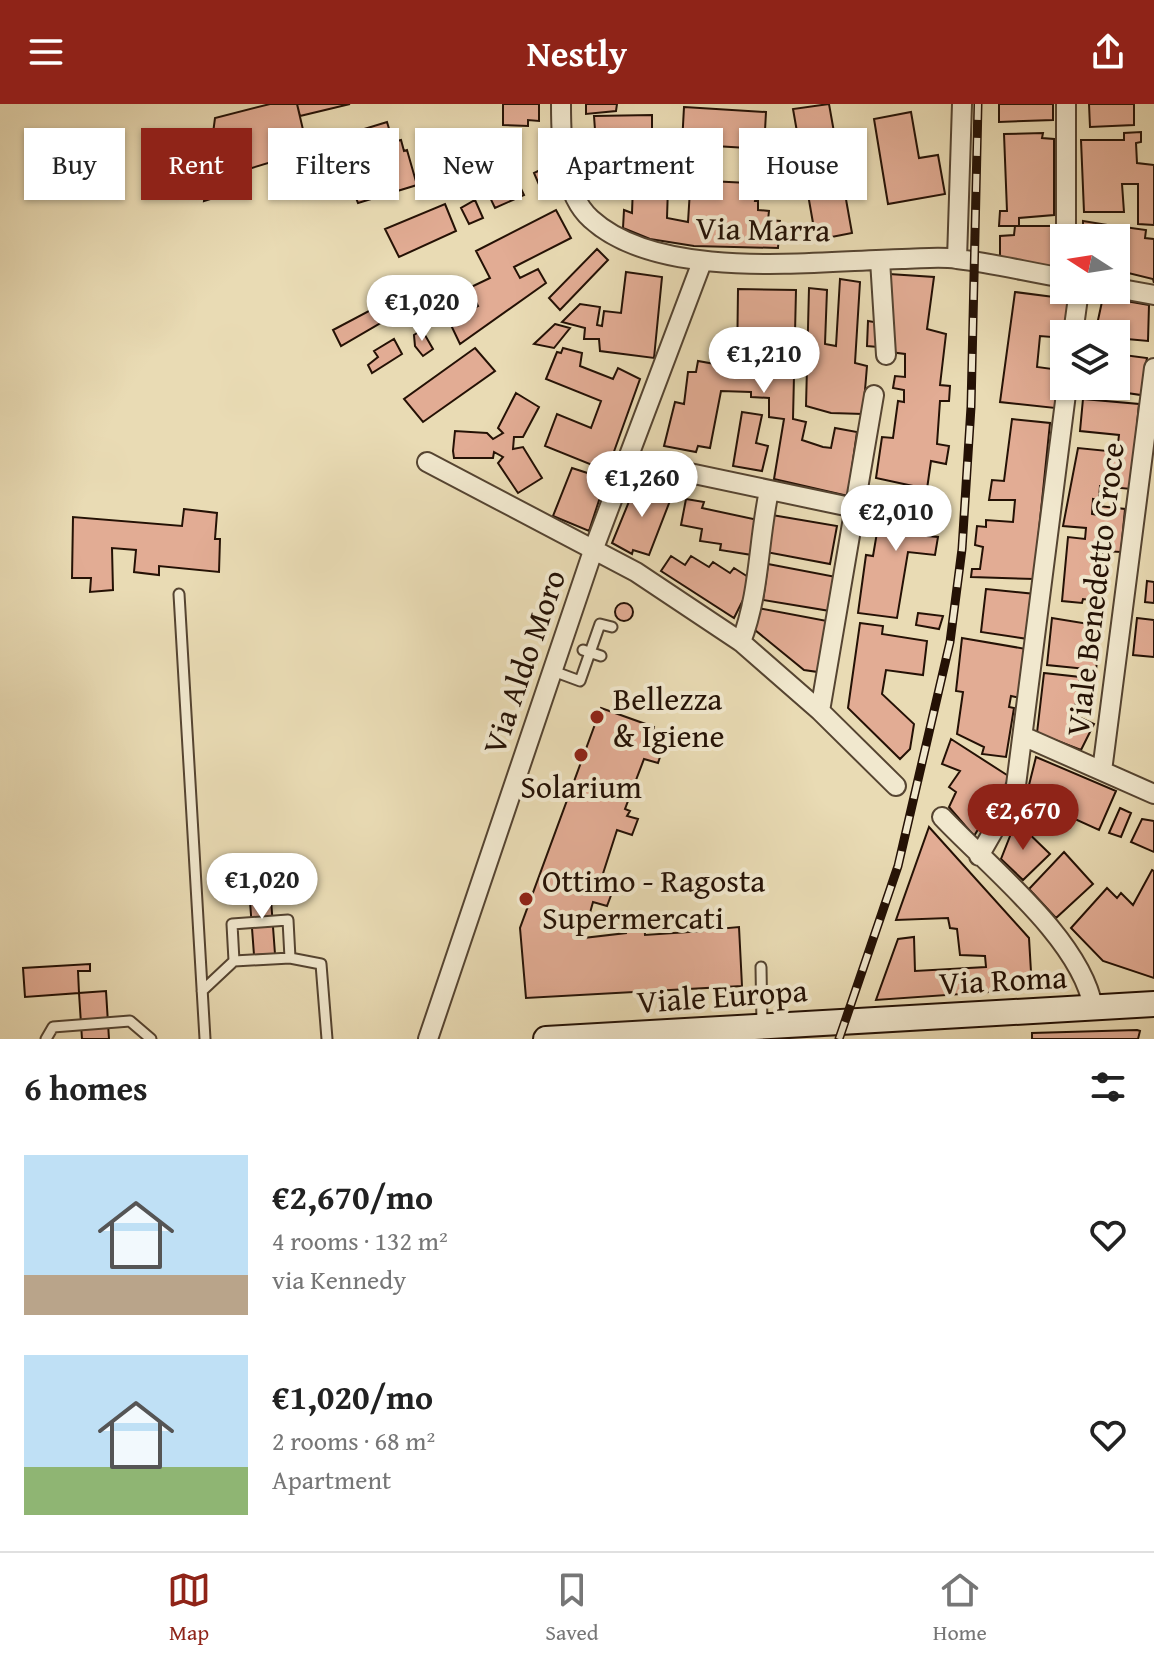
<!DOCTYPE html>
<html lang="en">
<head>
<meta charset="utf-8">
<style>
  body { margin:0; font-family:"Gentium Book Plus",serif; background:#f6f6f6; color:#222; height:100vh; display:flex; flex-direction:column; font-size:30px; white-space:nowrap }
  * { box-sizing:border-box; margin:0 }
  p { font-size:26px; color:#767676 }
  .icon { flex:none; width:44px; height:44px; fill:none; stroke:currentColor; stroke-width:2; stroke-linecap:round; stroke-linejoin:round }
  .map { position:relative; height:935px; overflow:hidden }
  .details { display:flex; flex-direction:column; background:#fff; flex:1 }
  .details>* { flex:none }
  .guide { position:absolute; left:24px; top:24px; width:1106px; height:72px; display:flex; gap:16px }
  .needle { width:52px; rotate:282deg }
  .tools { position:absolute; left:1050px; top:120px; display:grid; gap:16px }
  .tools a { display:grid; place-items:center; width:80px; height:80px; border-radius:0px; background:#fff; box-shadow:0 2px 6px #0004; font-size:40px }
  .price { position:absolute; translate:-50% -68px; padding:0 18px; border-radius:28px; background:#fff; color:#222; font-size:26px; line-height:52px; filter:drop-shadow(0 2px 4px #0008) }
  .price::after { content:''; position:absolute; left:50%; top:48px; width:24px; height:18px; margin-left:-12px; background:inherit; clip-path:polygon(0 0,100% 0,50% 100%) }
  .price.selected { background:#8f2418; color:#fff }
  ul { padding:0; list-style:none }
  li { display:flex; align-items:center; gap:24px; height:200px; padding:0 24px }
  li span { display:grid; place-items:center; flex:none; width:224px; height:160px; border-radius:0px; color:#555 }
  li>.icon { margin-inline-start:auto }
  span .icon { width:96px; height:96px; fill:#fffc; stroke-width:1 }
  li b { font-size:34px }
  h2 { display:flex; justify-content:space-between; align-items:center; height:96px; padding:0 24px; font-size:34px }
  .tag { padding:0 28px; border-radius:0px; background:#fff; box-shadow:0 2px 6px #0004; font-size:28px; line-height:72px }
  .tag.selected { background:#8f2418; color:#fff }
  header { display:flex; justify-content:space-between; align-items:center; height:104px; padding:0 24px; background:#8f2418; color:#fff; font-size:36px; font-weight:800 }
  .menu { display:flex; justify-content:space-around; align-items:center; height:112px; border-top:2px solid #e0e0e0; background:#fff; font-size:22px; color:#767676 }
  .menu a { display:grid; justify-items:center; gap:4px }
  .menu .selected { color:#8f2418 }
  .map>svg:first-child { display:block }
  .building { fill:#e2ac94; stroke:#241105; stroke-width:2; fill-rule:evenodd }
  .lines { fill:none; stroke-linecap:round; stroke-linejoin:round }
  .lane-casing { stroke:#554431; stroke-width:13 }
  .street-casing { stroke:#554431; stroke-width:22 }
  .secondary-casing { stroke:#241105; stroke-width:28 }
  .lane { stroke:#f1e8ce; stroke-width:9 }
  .street { stroke:#f1e8ce; stroke-width:18 }
  .secondary { stroke:#f1e8ce; stroke-width:24 }
  .rail-casing { stroke:#241105; stroke-width:9 }
  .rail { stroke:#f1e8ce; stroke-width:6; stroke-dasharray:18; stroke-linecap:butt }
  .poi-dot { fill:#8f2418; stroke:#f1e8ce; stroke-width:3 }
  .labels { text-anchor:middle; stroke-width:8; stroke-linejoin:round; paint-order:stroke }
  .street-label { font-size:32px; fill:#241105; stroke:#f1e8ce }
  .poi-label { font-size:32px; fill:#241105; stroke:#f1e8ce; text-anchor:start }
</style>
</head>
<body>
<header><svg class="icon" aria-label="menu" viewBox="0 0 24 24"><path d="M4 6h16M4 12h16M4 18h16"/></svg>Nestly<svg class="icon" aria-label="share" viewBox="0 0 24 24"><path d="M12 15V3M7 8l5-5 5 5M5 13v7h14v-7"/></svg></header>
<div class="map">
<svg width="1154" height="935" viewBox="0 0 1154 935">
  <rect width="100%" height="100%" fill="#e9dbb4"/>
  <filter id="stains"><feTurbulence type="fractalNoise" baseFrequency=".0025" numOctaves="4"/><feColorMatrix values="0 0 0 0 .2 0 0 0 0 .09 0 0 0 0 .02 0 0 0 .5 -.17"/></filter>
  <radialGradient id="worn" r=".72"><stop offset=".6" stop-color="#630" stop-opacity="0"/><stop offset="1" stop-color="#630" stop-opacity=".3"/></radialGradient>
  <!-- building -->
  <path class="building" d="M270 0H297L308 47 245 66 248 83 204 97 215 14Z
    M297 0H350L300 12Z
    M503 0H539V17L528 16V22L503 21Z
    M586 0H617L616 7 586 10Z
    M829 0 852 129 816 136 793 5Z
    M999 0H1053V16L999 18Z
    M1089 0H1134V21L1090 23Z
    M684 3 766 8 764 45 682 40Z
    M911 8 919 54 938 51 945 90 888 100 874 15Z
    M652 11V34H603L602 26H595L594 12Z
    M387 18 393 38 401 36 404 47 407 46 417 81 358 99 345 66V54L355 51 348 30Z
    M1141 28V38L1136 39 1137 59 1154 61V121L1138 120V80H1122L1124 108H1084L1081 36H1124V29Z
    M1043 29 1042 34 1054 35V111L1019 114V122H999L1000 107H1007L1004 30Z
    M589 38 611 39 610 69H617L619 59 651 61 649 74 768 80 767 89 757 88 755 97H758V106L769 107 768 116 780 117 778 144 694 142 650 135 623 124 624 106 632 109 633 81 590 82ZM668 83 690 86 688 118 667 114Z
    M546 63 553 77 540 83 534 69Z
    M317 64 322 84 308 89 302 68Z
    M514 70 524 91 495 104 485 83Z
    M475 96 483 114 469 120 461 104Z
    M445 100 456 127 399 153 385 125Z
    M556 106 571 134 514 163 520 174 538 165 546 179 460 240 449 217 478 202 469 184 490 174 476 147Z
    M1083 117 1114 122 1113 134H1083Z
    M1015 122H1054L1056 167 1000 154V132L1014 131Z
    M1124 123 1146 126 1145 134 1154 135V179L1153 175 1120 167Z
    M597 145 608 156 560 206 549 194Z
    M626 168 662 173 654 254 600 247 599 235H584L585 224 562 218 580 200 600 203 597 221 602 222 604 207 621 209Z
    M889 170 934 173 927 225 946 230 940 281 950 282 949 297H940L937 340 949 342 946 360 931 357 927 385 876 374 882 333 893 334 898 297 904 298V286L893 284 895 272 905 273V250L890 248Z
    M840 175 860 178 855 259 867 262 863 310 831 309 806 302 809 184 827 186 825 240 836 242Z
    M738 185 796 186 793 315 806 318 802 336 823 343 831 344 835 324 857 328 848 392 774 375 784 315 769 313V294L751 293V288L721 287 710 344 698 342 696 348 664 342 675 298 684 300 688 268H696L698 257 737 264Z
    M1015 188 1070 195 1064 234 1040 232 1037 263 1060 266 1055 304 1000 298Z
    M1103 193 1149 201 1148 237 1116 234V230H1095Z
    M382 200 389 214 341 242 333 226Z
    M868 217 880 219 878 243 867 242Z
    M555 220 570 224 554 244 534 240Z
    M422 226 433 245 423 252 415 242 414 231Z
    M394 235 402 250 372 269 368 261 378 253 374 247Z
    M475 244 495 267 423 318 404 295Z
    M563 244 582 249 580 262 613 275 618 264 640 275 607 367 545 342 557 310 591 324 601 297 546 275 557 248 561 249Z
    M1116 250 1147 254 1141 291 1093 284 1116 282Z
    M516 289 539 303 523 333H514L513 345 523 343 542 374 518 389 498 359 503 353 494 348 493 354H454L453 347 455 327 487 329 493 335 503 329 498 324Z
    M1083 295 1139 300 1131 385 1100 382 1099 396 1093 395 1092 410 1098 411 1099 402 1125 405 1121 448 1103 447 1098 497 1083 495 1082 499 1062 497 1068 433 1085 435 1086 424 1063 422 1078 344 1117 348 1119 331 1080 327Z
    M742 308 762 311 756 339 768 342 762 367 733 362Z
    M1012 315 1050 319 1034 475 971 473 972 465H980L983 443 975 441 977 422 986 423V416L1013 418 1015 396H989L992 376 1004 377Z
    M572 364 606 375 589 427 553 412Z
    M637 378 657 381 656 385 673 389 649 451 633 446 632 450 612 439Z
    M883 393 943 402 941 420 930 419 928 432 938 433 935 451 908 448 897 514 858 509 866 451 873 452Z
    M686 395 704 398 702 404 758 416 752 451 720 446 721 440 700 437 702 425 681 421Z
    M184 405 217 409 215 435H220L219 468 159 462V471L134 468 136 446 112 444 113 486 90 488 91 474H72L73 413 182 422Z
    M772 411 837 422 830 460 766 448Z
    M671 452 685 461 691 452 709 463 713 458 730 469 734 464 753 476 734 514 661 467Z
    M768 460 836 473 830 507 763 496Z
    M1147 477 1154 478V499L1145 498Z
    M986 485 1035 490 1028 535 981 528Z
    M615 508a9 9 0 1 1 18 0a9 9 0 1 1-18 0Z
    M758 504 827 517 818 568 804 566 755 526Z
    M918 509 943 512 939 525 916 521Z
    M1052 514 1101 522 1096 566 1047 561Z
    M1137 514 1154 516V553L1133 551Z
    M860 519 883 522 882 530 927 537 923 571 886 566 882 590 914 620 910 645 900 655 848 604Z
    M962 534 1026 545 1021 594 1011 592 1009 603 1014 604 1006 653 982 650 984 643 957 630 963 588 956 587Z
    M1044 569 1080 573 1074 611 1094 620 1081 646 1037 629Z
    M601 604 654 623 652 632 657 633 655 639 663 644 658 659 644 655 625 705 630 707 627 712 638 715 632 731 617 726 599 782 613 786 607 802 593 798 583 834 626 829 625 815 644 812 645 831 703 827V809L718 808V825L739 823 742 882 526 894 520 824Z
    M951 635 1010 673 974 732 949 703 956 688 949 683 960 667 942 660Z
    M1036 653 1116 687 1099 726 1026 693Z
    M1120 704 1131 709 1121 733 1109 729Z
    M1142 715 1154 717V748L1131 738Z
    M1016 717 1050 750 1023 776 1001 755Z
    M929 723 1029 834 1032 885 876 896 898 835 914 833 915 867 986 863 985 852 960 851 957 825 950 824 948 814 896 816Z
    M1064 748 1093 780 1056 814 1029 785Z
    M1152 766 1154 767V874L1103 857 1071 824 1107 784 1117 794 1121 789 1133 801Z
    M270 782 275 850 254 851 249 784Z
    M90 860V867H78L79 889 25 893 23 864Z
    M106 887 109 935H82L79 889Z
    M1137 926 1140 927 1138 935H1032V929Z"/>
  <g class="lines">
    <!-- lane casing -->
    <g class="lane-casing">
      <path id="lane" d="M179 490 205 935
        M583 546 601 552
        M553 567 580 577 600 520 612 523
        M234 857 290 854 321 860 327 935
        M761 863 762 921
        M202 887 234 857 232 820 288 816 290 854
        M46 935 53 923 130 917 151 935"/>
    </g>
    <!-- street casing -->
    <g class="street-casing">
      <path id="street" d="M561 0C561 36 562 89 591 115 660 178 814 157 902 155 920 155 939 152 957 155 992 159 1028 168 1064 174
        M1066 134V0
        M957 155 962 0
        M880 156 886 251
        M1116 184 1154 191
        M1073 230 1079 186
        M628 356 855 404
        M427 358 636 468 741 538 820 607 896 682
        M741 538C760 489 758 438 769 387
        M820 607 874 291
        M1025 633 1154 690
        M1102 667 1154 264
        M942 713C988 762 1081 835 1093 903
        M979 752 1015 689 1067 282
        M428 935 594 444 702 158"/>
    </g>
    <!-- secondary casing -->
    <g class="secondary-casing">
      <path id="secondary" d="M546 935 1154 900"/>
    </g>
    <!-- lane -->
    <use href="#lane" class="lane"/>
    <!-- street -->
    <use href="#street" class="street"/>
    <!-- secondary -->
    <use href="#secondary" class="secondary"/>
    <!-- rail casing -->
    <g class="rail-casing">
      <path id="rail" d="M839 935 898 762 950 538 962 445 971 303 978 0"/>
    </g>
    <!-- rail -->
    <use href="#rail" class="rail"/>
  </g>
  <!-- markers -->
  <g class="poi-dot">
    <circle cx="597" cy="613" r="8"/>
    <circle cx="581" cy="651" r="8"/>
    <circle cx="526" cy="795" r="8"/>
  </g>
  <g class="labels">
    <!-- street labels -->
    <g class="street-label">
      <text transform="translate(763 125) rotate(1)" y="11">Via Marra</text>
      <text transform="translate(1095 485) rotate(-83)" y="11">Viale Benedetto Croce</text>
      <text transform="translate(524 558) rotate(-71)" y="11">Via Aldo Moro</text>
      <text transform="translate(1003 876) rotate(-3)" y="11">Via Roma</text>
      <text transform="translate(722 892) rotate(-4)" y="11">Viale Europa</text>
    </g>
    <!-- poi labels -->
    <g class="poi-label">
      <text x="613" y="606">Bellezza<tspan x="613" dy="37">&amp; Igiene</tspan></text>
      <text x="581" y="694" text-anchor="middle">Solarium</text>
      <text x="542" y="788">Ottimo - Ragosta<tspan x="542" dy="37">Supermercati</tspan></text>
    </g>
  </g>
  <rect width="100%" height="100%" filter="url(#stains)"/>
  <rect width="100%" height="100%" fill="url(#worn)"/>
</svg>
<div class="tools">
<a><svg class="needle" viewBox="-14 -14 28 28"><path d="M0-13l5 13h-10z" fill="#e53935"/><path d="M0 13l5-13h-10z" fill="#767676"/></svg></a>
<a><svg class="icon" aria-label="layers" viewBox="0 0 24 24"><path d="M12 4l9 5-9 5-9-5zM3 14l9 5 9-5"/></svg></a>
</div>
<b class="price" style="left:422px;top:239px">€1,020</b>
<b class="price" style="left:764px;top:291px">€1,210</b>
<b class="price" style="left:642px;top:415px">€1,260</b>
<b class="price" style="left:896px;top:449px">€2,010</b>
<b class="price selected" style="left:1023px;top:748px">€2,670</b>
<b class="price" style="left:262px;top:817px">€1,020</b>
<div class="guide">
<a class="tag">Buy</a>
<a class="tag selected">Rent</a>
<a class="tag">Filters</a>
<a class="tag">New</a>
<a class="tag">Apartment</a>
<a class="tag">House</a>
</div>
</div>
<section class="details">
<h2>6 homes<svg class="icon" aria-label="filters" viewBox="0 0 24 24"><path d="M4 7h16M4 17h16"/><circle cx="9" cy="7" r="2"/><circle cx="15" cy="17" r="2"/></svg></h2>
<ul>
<li><span style="background:linear-gradient(#bfe0f5 75%,#b9a48a 0)"><svg class="icon" aria-label="home" viewBox="0 0 24 24"><path d="M3 11l9-7 9 7M6 9v11h12V9"/></svg></span><div><b>€2,670/mo</b><p>4 rooms · 132 m²</p><p>via Kennedy</p></div><svg class="icon" aria-label="heart" viewBox="0 0 24 24"><path d="M12 20l-8-8c-3-5 5-10 8-4 3-6 11-1 8 4z"/></svg></li>
<li><span style="background:linear-gradient(#bfe0f5 70%,#8fb573 0)"><svg class="icon" aria-label="home" viewBox="0 0 24 24"><path d="M3 11l9-7 9 7M6 9v11h12V9"/></svg></span><div><b>€1,020/mo</b><p>2 rooms · 68 m²</p><p>Apartment</p></div><svg class="icon" aria-label="heart" viewBox="0 0 24 24"><path d="M12 20l-8-8c-3-5 5-10 8-4 3-6 11-1 8 4z"/></svg></li>
</ul>
</section>
<nav class="menu">
<a class="selected"><svg class="icon" aria-label="map" viewBox="0 0 24 24"><path d="M3 6l6-2 6 2 6-2v14l-6 2-6-2-6 2zM9 4v14M15 6v14"/></svg>Map</a>
<a><svg class="icon" aria-label="saved" viewBox="0 0 24 24"><path d="M7 4h10v16l-5-4-5 4z"/></svg>Saved</a>
<a><svg class="icon" aria-label="home" viewBox="0 0 24 24"><path d="M3 11l9-7 9 7M6 9v11h12V9"/></svg>Home</a>
</nav>
</body>
</html>
